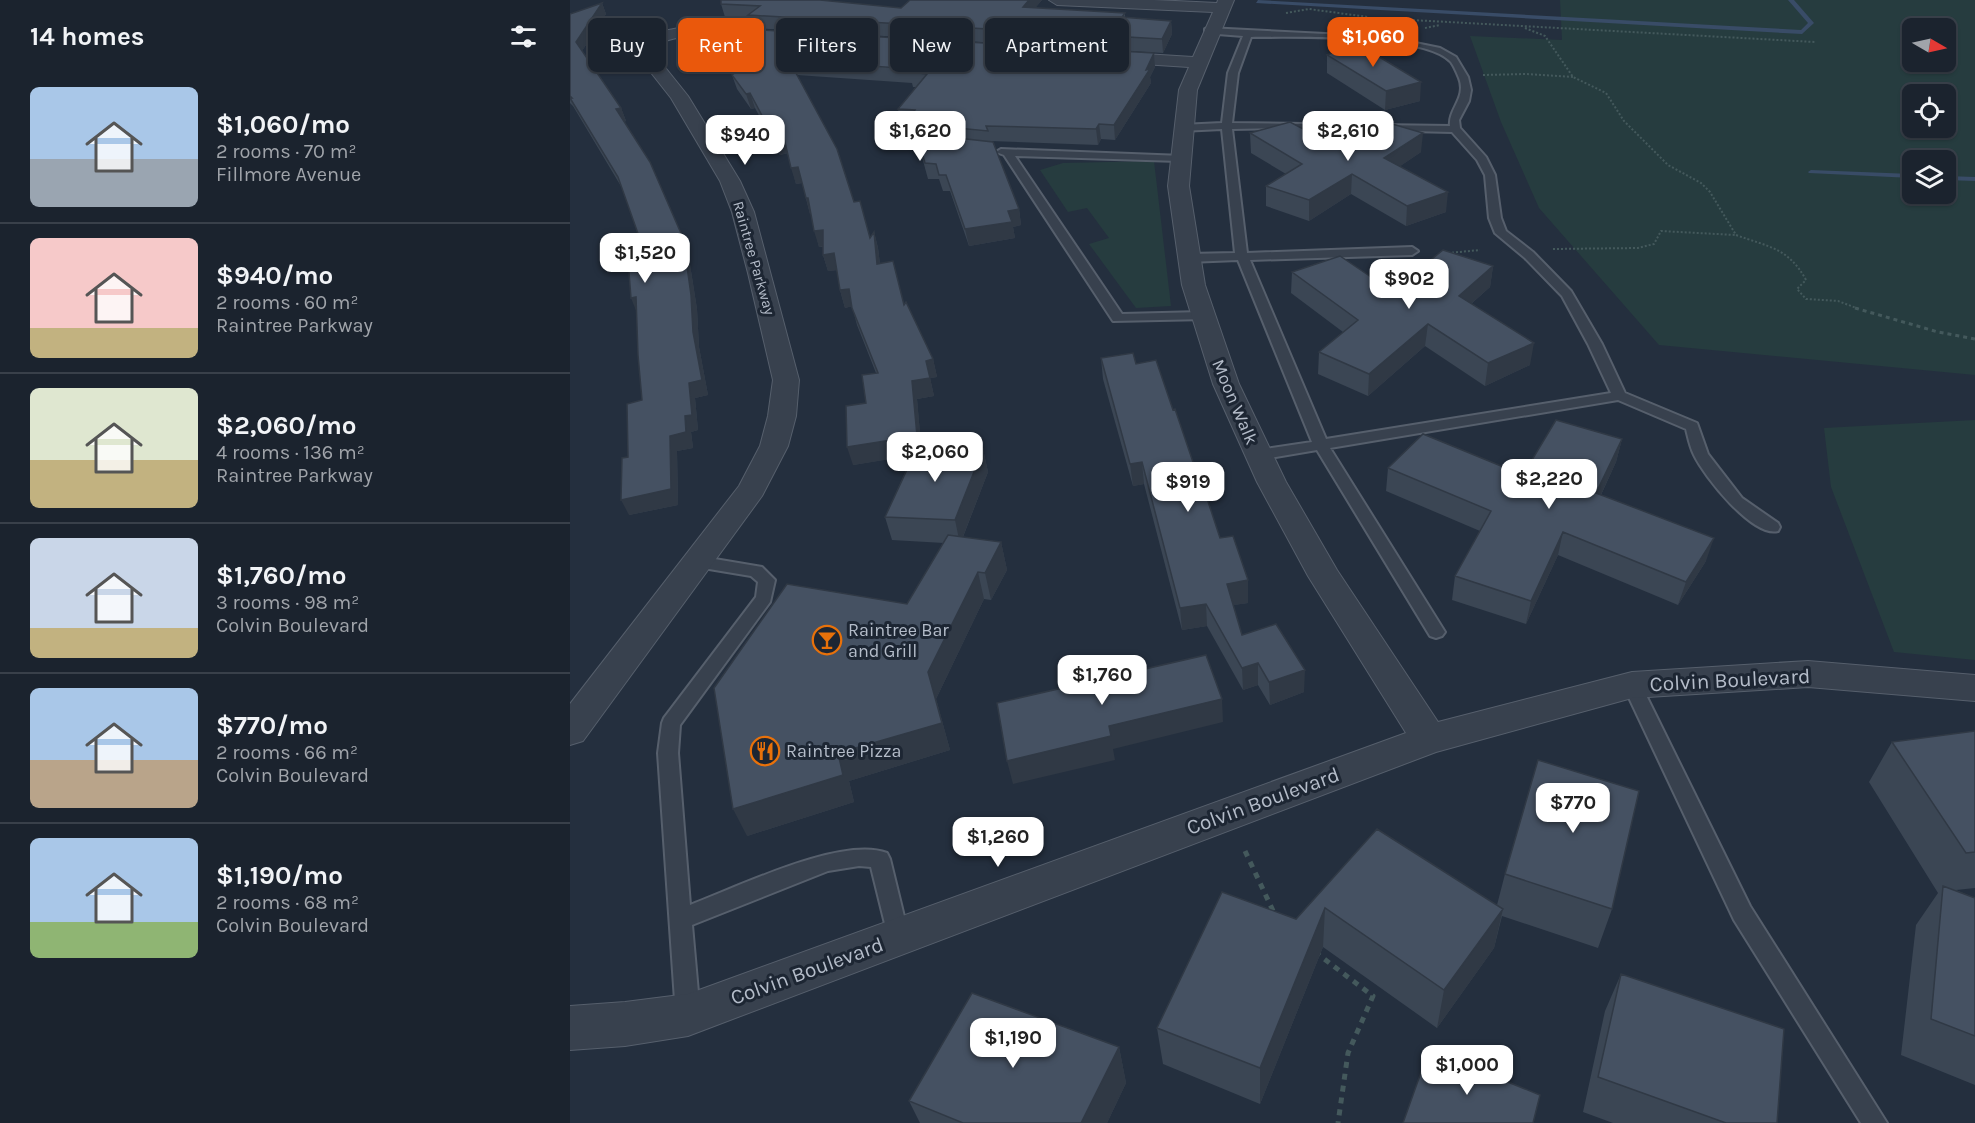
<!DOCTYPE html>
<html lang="en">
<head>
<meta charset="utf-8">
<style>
  body { margin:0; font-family:Karla,sans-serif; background:#242b36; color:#f1f3f6; height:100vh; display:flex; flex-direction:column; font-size:22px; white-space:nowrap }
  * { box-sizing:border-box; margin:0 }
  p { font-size:20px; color:#a0a4aa }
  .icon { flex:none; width:33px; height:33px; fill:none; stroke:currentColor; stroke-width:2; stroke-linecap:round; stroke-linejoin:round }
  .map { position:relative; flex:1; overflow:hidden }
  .panel { display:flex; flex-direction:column; background:#1b232e; width:570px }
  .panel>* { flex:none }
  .hud { position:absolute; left:18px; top:18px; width:570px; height:54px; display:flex; gap:12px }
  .needle { width:39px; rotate:99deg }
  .controls { position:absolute; left:1332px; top:18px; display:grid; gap:12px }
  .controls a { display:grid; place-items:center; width:54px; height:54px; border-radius:9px; background:#1b232e; box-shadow:0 2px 4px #0004,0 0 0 2px #39404a; font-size:30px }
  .price { position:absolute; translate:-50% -51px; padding:0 14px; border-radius:12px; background:#fff; color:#222; font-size:20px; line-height:39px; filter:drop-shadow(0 2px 3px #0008) }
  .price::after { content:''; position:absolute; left:50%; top:36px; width:18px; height:14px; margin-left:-9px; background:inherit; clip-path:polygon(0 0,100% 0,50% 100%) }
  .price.on { background:#ea580c; color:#fff }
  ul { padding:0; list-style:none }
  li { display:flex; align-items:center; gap:18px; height:150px; padding:0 30px }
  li+li { border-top:2px solid #39404a }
  li span { display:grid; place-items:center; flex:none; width:168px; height:120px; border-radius:9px; color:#555 }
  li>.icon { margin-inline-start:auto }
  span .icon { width:72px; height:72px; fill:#fffc; stroke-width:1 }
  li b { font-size:26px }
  h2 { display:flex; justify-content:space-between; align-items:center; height:72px; padding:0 30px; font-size:26px }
  .tag { padding:0 21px; border-radius:9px; background:#1b232e; box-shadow:0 2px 4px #0004,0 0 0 2px #39404a; font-size:21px; line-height:54px }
  .tag.on { background:#ea580c; color:#fff }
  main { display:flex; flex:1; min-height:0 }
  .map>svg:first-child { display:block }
  .green { fill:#263c3f; fill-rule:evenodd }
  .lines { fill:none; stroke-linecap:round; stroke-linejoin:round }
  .stream { fill:#394c67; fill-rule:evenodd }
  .service-casing { stroke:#565f6c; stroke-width:4 }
  .minor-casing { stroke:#565f6c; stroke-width:2 }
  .path-far2 { stroke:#44595c; stroke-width:2; stroke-dasharray:2 2; stroke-linecap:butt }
  .path-far1 { stroke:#44595c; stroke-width:3; stroke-dasharray:4 4; stroke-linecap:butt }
  .path { stroke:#44595c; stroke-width:5; stroke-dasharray:6 6; stroke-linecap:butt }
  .service { fill:#38414e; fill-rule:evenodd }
  .minor { fill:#38414e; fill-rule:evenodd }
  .wall { fill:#3b4654 }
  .shaded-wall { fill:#303945 }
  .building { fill:#455162; stroke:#303945; stroke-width:1.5 }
  .labels { text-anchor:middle; stroke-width:6; stroke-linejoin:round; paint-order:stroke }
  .far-street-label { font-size:15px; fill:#b4bcc9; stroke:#1d2633 }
  .street-label { font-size:18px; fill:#b4bcc9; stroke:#1d2633 }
  .poi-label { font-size:18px; fill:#b4bcc9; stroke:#1d2633; text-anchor:start }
  .near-street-label { font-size:21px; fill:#b4bcc9; stroke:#1d2633 }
</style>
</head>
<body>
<main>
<section class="panel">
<h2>14 homes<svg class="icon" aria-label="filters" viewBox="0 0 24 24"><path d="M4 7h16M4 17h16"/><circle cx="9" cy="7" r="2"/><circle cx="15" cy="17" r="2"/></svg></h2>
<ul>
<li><span style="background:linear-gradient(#a9c7e8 60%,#9aa5b1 0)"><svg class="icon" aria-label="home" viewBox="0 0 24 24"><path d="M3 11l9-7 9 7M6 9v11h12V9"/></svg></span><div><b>$1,060/mo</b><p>2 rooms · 70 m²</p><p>Fillmore Avenue</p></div></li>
<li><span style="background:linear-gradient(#f6c9c9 75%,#c2b280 0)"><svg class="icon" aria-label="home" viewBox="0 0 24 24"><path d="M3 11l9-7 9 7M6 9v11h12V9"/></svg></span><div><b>$940/mo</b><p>2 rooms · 60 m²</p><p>Raintree Parkway</p></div></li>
<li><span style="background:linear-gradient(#dfe7d0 60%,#c2b280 0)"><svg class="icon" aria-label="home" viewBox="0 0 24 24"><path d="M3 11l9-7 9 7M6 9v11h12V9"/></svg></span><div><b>$2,060/mo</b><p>4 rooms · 136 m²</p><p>Raintree Parkway</p></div></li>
<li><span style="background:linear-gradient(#c9d6e8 75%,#c2b280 0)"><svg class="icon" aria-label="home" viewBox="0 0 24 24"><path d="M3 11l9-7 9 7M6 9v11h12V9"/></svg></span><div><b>$1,760/mo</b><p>3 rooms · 98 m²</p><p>Colvin Boulevard</p></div></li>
<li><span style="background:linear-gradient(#a9c7e8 60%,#b9a48a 0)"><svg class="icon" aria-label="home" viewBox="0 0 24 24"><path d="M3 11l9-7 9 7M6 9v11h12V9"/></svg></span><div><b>$770/mo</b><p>2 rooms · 66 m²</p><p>Colvin Boulevard</p></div></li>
<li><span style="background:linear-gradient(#a9c7e8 70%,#8fb573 0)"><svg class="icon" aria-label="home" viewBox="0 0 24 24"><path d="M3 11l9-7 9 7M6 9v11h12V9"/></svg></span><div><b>$1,190/mo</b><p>2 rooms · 68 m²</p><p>Colvin Boulevard</p></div></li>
</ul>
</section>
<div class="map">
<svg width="1405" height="1123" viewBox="0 0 1405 1123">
  <rect width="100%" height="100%" fill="#242f3e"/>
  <!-- green -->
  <path class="green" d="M990 0H1405V375L1089 345 969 208 931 122 900 36 992 40ZM1342 28H1376V62H1342ZM1342 94H1376V128H1342ZM1342 160H1376V194H1342Z
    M584 161 601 306 566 308 519 244 539 238 517 208 498 212 470 170 493 163Z
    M1405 420V660L1324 652 1261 487 1254 428Z"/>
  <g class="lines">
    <!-- stream -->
    <path class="stream" d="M688 0 1231 30 1238 23 1218 0H1224L1244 23 1232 34 686 3Z
      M1241 170 1342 174V178L1239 173 1238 172Z
      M1376 176 1405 177V181L1376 180Z"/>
    <!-- service casing -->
    <g class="service-casing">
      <path id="service" d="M638 28 816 37 870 48 886 57 898 77 901 90 899 101 889 120 890 128 916 157 925 175 931 218 936 231 963 252 1001 291 1032 344 1055 393 1127 423 1138 454 1172 498 1208 523 1210 527 1208 531C1183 538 1134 476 1124 455 1120 447 1118 437 1116 429L1048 400 760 448 875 632 872 636 866 638 860 636 747 450 688 460 681 455 688 450 742 442 668 260 618 262 612 258 618 254 665 253 652 129 611 131 606 128 611 125 652 123 658 73 673 36 635 33V29ZM681 37C721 37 855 33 881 62 884 66 887 73 889 78 897 98 878 109 880 126L662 123 668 73ZM714 128 882 132 907 160 915 175 919 218 925 233 955 258 992 296 1018 344 1041 393 756 439 680 260 842 255 848 251 842 247 677 253 662 129Z
        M431 149 613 156V160L609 161 445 156 552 314 632 312 638 316 637 319 543 321 434 155 426 152Z
        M127 556 192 567 205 580 200 602 110 725 108 753 120 905C168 887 271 836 317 853L320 859 339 937 336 944 328 947 320 944 301 867 289 866 258 871 122 925 130 1015 126 1023 118 1026 110 1023 106 1015 88 753 92 723 94 718 186 597 188 582 181 576 121 566 119 562 121 558Z
        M1062 678 1068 680 1071 685 1180 906 1317 1123H1291L1164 920 1053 685 1056 680Z"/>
    </g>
    <!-- minor casing -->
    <g class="minor-casing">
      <path id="minor" d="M479 0H584L647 3 648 0H664L627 90 619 186 635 285 669 384 716 482 767 570 868 722 1062 672 1238 661 1405 675V701L1238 687 1062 698 866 752 118 1036 55 1046 0 1050V1006L55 1002 118 994 836 733 738 576 687 482 643 384 612 285 598 186 609 90 619 67 541 62 535 61 532 57 535 53 541 52 623 57 643 12 487 5Z
        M109 28C125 27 191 24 200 36 187 52 105 20 82 51L118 96 170 181 184 212 229 380 226 416 218 446 192 496 13 741 0 745V704L169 486 190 446 198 416 203 380 178 273 162 212 150 181 101 98 64 51C77 33 88 32 109 28Z"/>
    </g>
    <!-- path-far2 -->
    <path class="path-far2" d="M716 13 739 9 798 17
      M823 19 1245 42
      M855 28 870 25
      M955 28 975 36 1003 77 1036 93 1054 121 1098 165 1131 183 1140 192 1166 235C1198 247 1218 247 1236 280L1227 289 1236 299 1268 301 1289 309
      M913 75 956 74 1003 77
      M983 249 1068 248 1084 244 1091 231 1165 235
      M878 253 910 250"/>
    <!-- path-far1 -->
    <path class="path-far1" d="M1285 308 1368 332 1405 339"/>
    <!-- path -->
    <path class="path" d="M675 851 705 915
      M745 952 803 996 778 1053 768 1123"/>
    <!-- service -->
    <use href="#service" class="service"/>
    <!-- minor -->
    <use href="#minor" class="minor"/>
  </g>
  <!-- wall -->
  <path class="wall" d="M340 0H472L465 8 555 13V17L601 21 602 34 593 53 182 28 179 18 155 17 151 4 261 1 331 8Z
    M32 3 36 14 12 51 51 108 56 121 54 122 113 238 118 252 127 309 129 347 138 395 125 398 128 430 121 432 123 448 107 451 108 505 59 515 58 457 72 400V245L52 188 3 106 0 103V14Z
    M127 50 584 53 585 67 580 77 581 83 545 140 531 139 528 145 420 141 449 209 451 225 443 227 445 238 399 246 380 191H373L369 179H358L349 146 346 131 347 129H345L344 124H331L328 109 346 87H343L342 83 227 75 300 238 304 232 308 248 310 264 334 305 363 359 367 377 360 378 364 396 347 399 351 446 413 449 418 472 393 537 431 542 437 570 421 600 414 599 366 699 380 750 279 781 284 802 177 836 337 604 374 543 322 540 315 517 343 455 283 465 296 403 306 373 287 325 282 306 275 308 270 290 267 270 258 271 253 255V247H249L241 214H240L232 183 226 184 218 153 210 155 185 108 181 109 167 89 162 75 168 70 145 69 144 65 131 64Z
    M757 55 850 101 815 110 757 73Z
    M680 133 769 148 851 152 830 166 876 212 836 226 781 194 739 221 696 206V186L716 174 681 153Z
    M923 266 920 287 901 304 960 365 915 386 855 346 798 396 748 374 749 352 773 332 721 293 722 272 822 291Z
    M531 358 566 364 603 410 650 538 678 580V603L663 605 672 635 734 692 700 705 688 685 673 690 637 626 612 630 574 484 563 486 533 379Z
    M1052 439 1046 462 1031 495 1136 561 1108 605 988 555 956 624 882 600 885 576 910 531 816 491 818 468 953 475Z
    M1405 731V888L1386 890 1405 898V1085L1331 1055 1346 925 1368 893 1299 782 1322 742Z
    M807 829 927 905 935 874 1042 909 1028 948 932 916 924 948 867 1028 753 947 690 1104 593 1064 587 1028 726 919Z
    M1051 974 1207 1123H1043L1013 1112 1035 1011Z
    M549 1047 556 1083 537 1123H350L339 1101Z"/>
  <!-- shaded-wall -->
  <path class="shaded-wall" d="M459 0H472L455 20 453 7Z
    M32 3 36 14 10 54 6 42Z
    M601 21 602 34 593 53 592 39Z
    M584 53 585 67 580 77 581 83 545 140 544 125Z
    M851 82 850 101 815 110 816 91Z
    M180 93 185 108 181 109 176 94Z
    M51 108 56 121 51 122 46 109Z
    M529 124 531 139 528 145 526 129Z
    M356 125 359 140 353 143 350 128Z
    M853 133 851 152 813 178 814 158Z
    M214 138 218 153 210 155 205 140Z
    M228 167 232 183 226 184 221 168Z
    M782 174 781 194 739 221V200Z
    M878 192 876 212 836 226 837 206Z
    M236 198H238L243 214H240Z
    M449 209 451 225 443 227 445 238 399 246 395 229 438 211Z
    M253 230 257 246 249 247 244 231Z
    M304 232 308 248 312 281 307 264Z
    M113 238 118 252 127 309 129 347 138 395 125 398 128 430 121 432 123 448 107 451 108 505 59 515 51 500 115 416 119 383 123 332Z
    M264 253 269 270 258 271 253 255Z
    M923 266 920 287 886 317 889 296Z
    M279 289 283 306 275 308 270 290Z
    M66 297 67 313 61 298Z
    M858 324 855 346 798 396 799 374Z
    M964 343 960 365 915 386 918 363Z
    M363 359 367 377 360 378 364 396 347 399 352 454 283 465 277 447 342 381 356 361Z
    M1052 439 1046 462 1021 516 1026 493Z
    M413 449 418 472 390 544 385 520Z
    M572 462 574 484 563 486 560 464Z
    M993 532 988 555 956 624 961 601Z
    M1144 538 1136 561 1108 605 1116 582Z
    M431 542 437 570 421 600 415 573Z
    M408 572 414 599 366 699 380 750 279 781 284 802 177 836 163 809 268 753 358 672Z
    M678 580V603L657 606V584Z
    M636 604 637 626 612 630 610 608Z
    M688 663V685L673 690 672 668Z
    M735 670 734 692 700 705 699 682Z
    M652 699 653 722 543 749 545 760 443 784 437 761 539 726Z
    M755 908 753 947 690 1104V1068Z
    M933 909 924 948 867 1028 874 990Z
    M549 1047 556 1083 537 1123H511Z"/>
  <!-- building -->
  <path class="building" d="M151 0H250L331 8 340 0H459L453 7 555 13 552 17 601 21 592 39 178 15 190 6 151 4Z
    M32 3 6 42 51 108 46 109 80 162 113 238 121 295 123 332 132 380 119 383 122 415 115 416 116 432 100 436 101 489 51 500 52 458 58 457 57 404 72 400 68 355 66 297 61 298 57 247 72 245 48 177 0 98H2L0 96V14Z
    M159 28 584 53 576 70 580 69 544 125 529 124 526 129 416 126 418 131 356 125 350 128 352 134 423 142 449 209 438 211 442 222 395 229 376 175H369L366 164 355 163 346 131 360 115 342 114 345 110 328 109 357 74 340 72 344 69 219 60 267 149 284 202 290 201 300 238 304 232 307 264 323 261 334 305 336 302 363 359 356 361 360 378 342 381 347 436 277 447 276 406 296 403 292 375 308 373 282 308 279 289 270 290 264 253 253 255V230L244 231 238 198H236L228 167 221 168 214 138 205 140 180 93 176 94 162 75 184 58 141 55 145 51 127 50Z
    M786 43 851 82 816 91 757 55Z
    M812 121 853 133 814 158 878 192 837 206 782 174 739 200 696 186 732 164 680 133 720 122 769 148Z
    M873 250 923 266 889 296 964 343 918 363 858 324 799 374 749 352 788 320 722 272 770 256 822 291Z
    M563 353 566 364 586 360 603 410 605 409 627 474H629L650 538 663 536 678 580 657 584 672 635 706 624 735 670 699 682 688 663 672 668 636 604 610 608 572 462 560 464 531 358Z
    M986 420 1052 439 1026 493 1144 538 1116 582 993 532 961 601 885 576 921 511 818 468 853 434 953 475Z
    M348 446 413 449 385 520 315 517Z
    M378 535 431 542 415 573 408 572 358 672 372 723 268 753 273 775 163 809 144 688 217 584 337 604Z
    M636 655 652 699 539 726 541 736 437 761 427 703Z
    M1405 731V852L1396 853 1322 742Z
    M968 760 1069 791 1042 909 935 874Z
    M807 829 933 909 874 990 755 908 690 1068 587 1028 652 892 726 919Z
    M1373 886 1405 898V1036L1361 1019Z
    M1051 974 1214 1029 1207 1123H1156L1028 1077Z
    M402 993 549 1047 511 1123H393L339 1101Z
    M859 1050 970 1095 963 1123H833Z"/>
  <!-- icons -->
  <defs>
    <g id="bar-ring" transform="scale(1.5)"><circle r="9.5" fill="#1d2633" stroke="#e8710a" stroke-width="1.5"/><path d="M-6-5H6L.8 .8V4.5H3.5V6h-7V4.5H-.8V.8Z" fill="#e8710a"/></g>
    <g id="restaurant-ring" transform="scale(1.5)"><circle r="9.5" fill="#1d2633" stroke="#e8710a" stroke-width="1.5"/><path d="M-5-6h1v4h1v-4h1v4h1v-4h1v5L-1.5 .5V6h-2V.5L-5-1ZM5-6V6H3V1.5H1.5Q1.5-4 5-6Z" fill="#e8710a"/></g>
  </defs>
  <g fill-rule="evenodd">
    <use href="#bar-ring" x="257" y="640"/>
    <use href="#restaurant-ring" x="195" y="751"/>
  </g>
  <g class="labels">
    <!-- far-street labels -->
    <g class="far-street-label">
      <text transform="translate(184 258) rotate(74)" y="5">Raintree Parkway</text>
    </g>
    <!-- street labels -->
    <g class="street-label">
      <text transform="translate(665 402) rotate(67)" y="6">Moon Walk</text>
    </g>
    <!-- poi labels -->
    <g class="poi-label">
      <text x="278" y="636">Raintree Bar<tspan x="278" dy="21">and Grill</tspan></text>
      <text x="216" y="757">Raintree Pizza</text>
    </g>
    <!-- near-street labels -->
    <g class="near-street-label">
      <text transform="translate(1160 680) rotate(-3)" y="7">Colvin Boulevard</text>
      <text transform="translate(693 801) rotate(-20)" y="7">Colvin Boulevard</text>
      <text transform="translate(237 971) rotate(-20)" y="7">Colvin Boulevard</text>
    </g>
  </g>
</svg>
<div class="controls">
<a><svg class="needle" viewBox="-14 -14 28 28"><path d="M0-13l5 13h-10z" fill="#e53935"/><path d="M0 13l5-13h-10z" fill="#a0a4aa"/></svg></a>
<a><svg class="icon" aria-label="locate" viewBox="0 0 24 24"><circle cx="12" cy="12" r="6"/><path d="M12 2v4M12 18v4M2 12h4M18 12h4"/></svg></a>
<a><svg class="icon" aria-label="layers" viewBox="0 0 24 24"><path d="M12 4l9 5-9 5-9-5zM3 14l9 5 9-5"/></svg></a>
</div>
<b class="price on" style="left:803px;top:68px">$1,060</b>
<b class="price" style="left:350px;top:162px">$1,620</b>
<b class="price" style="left:778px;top:162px">$2,610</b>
<b class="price" style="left:175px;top:166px">$940</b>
<b class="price" style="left:75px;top:284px">$1,520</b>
<b class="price" style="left:839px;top:310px">$902</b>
<b class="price" style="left:365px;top:483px">$2,060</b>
<b class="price" style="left:979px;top:510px">$2,220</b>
<b class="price" style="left:618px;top:513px">$919</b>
<b class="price" style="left:532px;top:706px">$1,760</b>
<b class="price" style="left:1003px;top:834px">$770</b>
<b class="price" style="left:428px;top:868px">$1,260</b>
<b class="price" style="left:443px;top:1069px">$1,190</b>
<b class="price" style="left:897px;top:1096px">$1,000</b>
<div class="hud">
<a class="tag">Buy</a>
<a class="tag on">Rent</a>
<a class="tag">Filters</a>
<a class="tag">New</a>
<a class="tag">Apartment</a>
</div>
</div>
</main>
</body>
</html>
